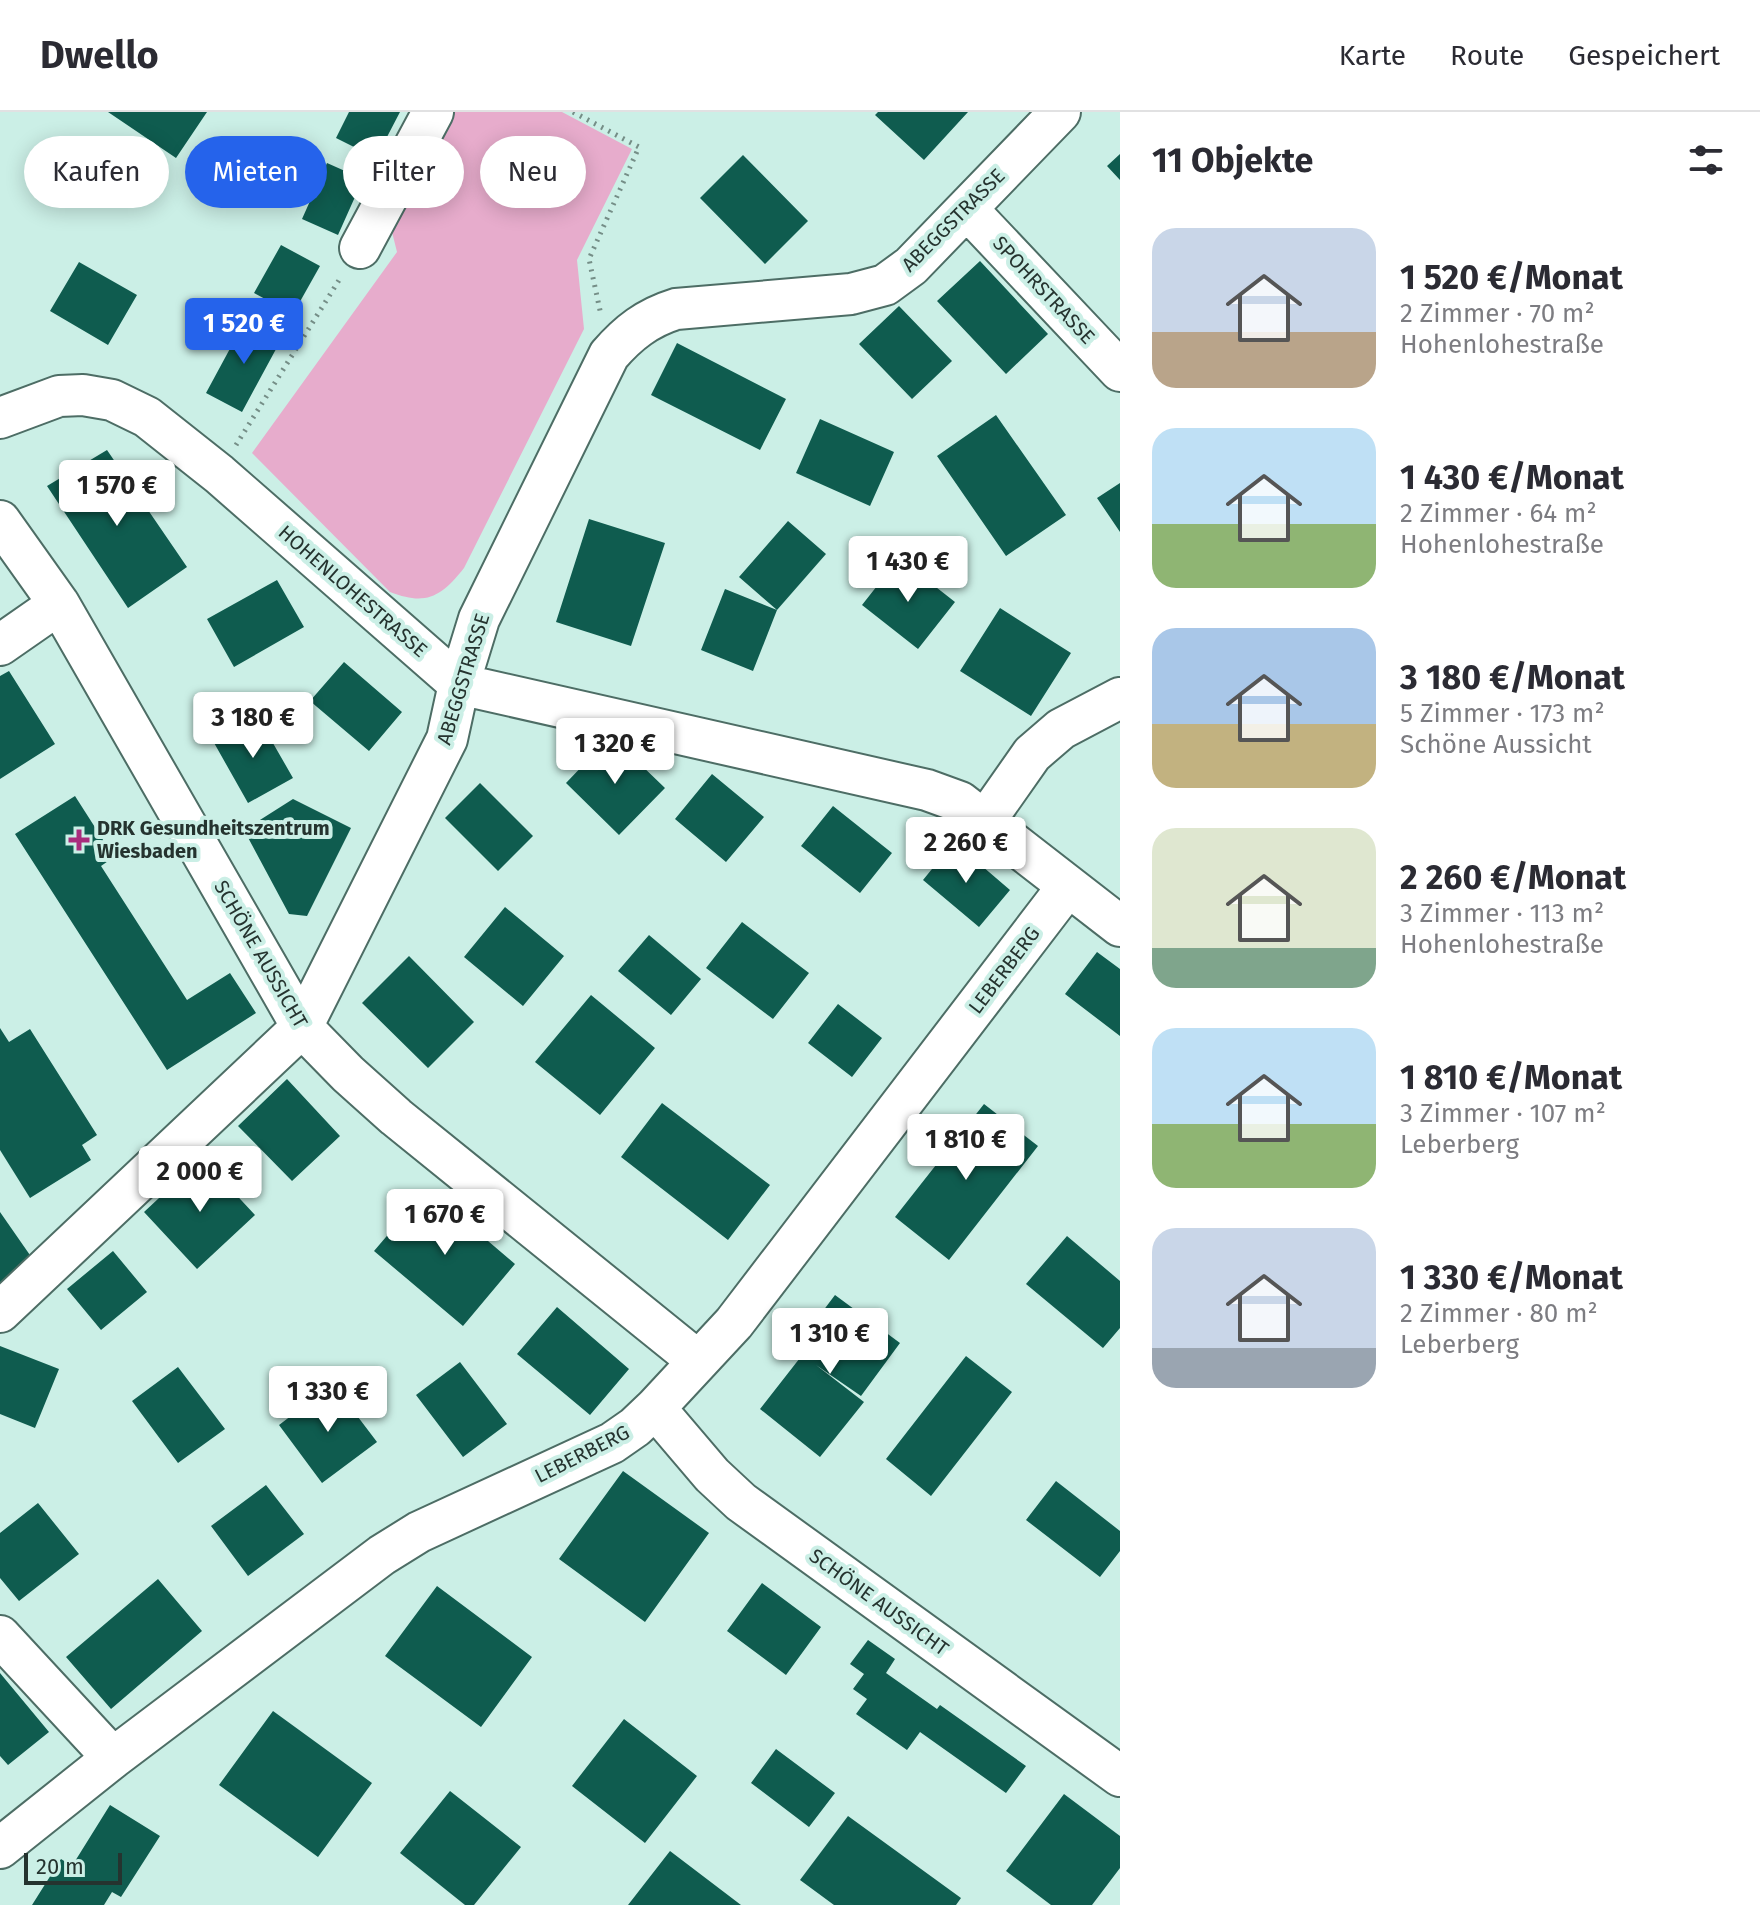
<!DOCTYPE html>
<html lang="de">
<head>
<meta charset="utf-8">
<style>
  body { margin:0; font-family:"Fira Sans",sans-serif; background:#f2f2f3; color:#2b2b33; height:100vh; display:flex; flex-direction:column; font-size:30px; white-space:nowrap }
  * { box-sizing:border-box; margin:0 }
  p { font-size:26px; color:#7c7c81 }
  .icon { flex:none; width:44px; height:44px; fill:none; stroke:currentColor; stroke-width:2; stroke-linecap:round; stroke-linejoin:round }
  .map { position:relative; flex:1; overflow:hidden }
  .panel { display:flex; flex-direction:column; background:#fff; width:640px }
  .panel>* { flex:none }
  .guide { position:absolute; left:24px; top:24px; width:760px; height:72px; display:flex; gap:16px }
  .scale { position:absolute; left:24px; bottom:20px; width:98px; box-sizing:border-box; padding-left:8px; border:4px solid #25332f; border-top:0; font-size:22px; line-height:28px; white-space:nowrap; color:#25332f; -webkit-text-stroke:6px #cbefe6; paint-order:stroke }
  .price { position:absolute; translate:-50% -68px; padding:0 18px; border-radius:8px; background:#fff; color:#222; font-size:26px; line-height:52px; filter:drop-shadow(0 2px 4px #0008) }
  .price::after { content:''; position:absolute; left:50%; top:48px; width:24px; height:18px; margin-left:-12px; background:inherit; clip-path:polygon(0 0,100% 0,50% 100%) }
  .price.current { background:#2563eb; color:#fff }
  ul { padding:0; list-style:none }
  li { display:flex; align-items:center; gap:24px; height:200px; padding:0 32px }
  li span { display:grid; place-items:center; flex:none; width:224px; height:160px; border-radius:24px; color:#555 }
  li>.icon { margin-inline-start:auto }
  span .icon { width:96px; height:96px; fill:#fffc; stroke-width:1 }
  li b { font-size:34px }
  h2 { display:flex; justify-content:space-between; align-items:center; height:96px; padding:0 32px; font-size:34px }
  .tag { padding:0 28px; border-radius:36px; background:#fff; box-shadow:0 4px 20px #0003; font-size:28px; line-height:72px }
  .tag.current { background:#2563eb; color:#fff }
  header { display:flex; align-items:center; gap:48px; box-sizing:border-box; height:112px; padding:0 40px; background:#fff; border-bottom:2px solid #e1e1e2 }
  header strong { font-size:38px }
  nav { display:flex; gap:44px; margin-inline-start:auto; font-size:28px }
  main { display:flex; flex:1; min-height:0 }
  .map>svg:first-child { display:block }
  .green { fill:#e7accc }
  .building { fill:#0f5c4f }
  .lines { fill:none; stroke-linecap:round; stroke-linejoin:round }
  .minor-casing { stroke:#4d6d65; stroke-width:44 }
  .path { stroke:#758e87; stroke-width:5; stroke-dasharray:2 6; stroke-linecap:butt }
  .minor { stroke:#fff; stroke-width:40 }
  .poi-dot { fill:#a92c7d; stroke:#cbefe6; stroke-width:3 }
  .labels { text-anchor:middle; stroke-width:8; stroke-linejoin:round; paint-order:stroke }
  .street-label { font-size:20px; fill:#25332f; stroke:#cbefe6 }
  .poi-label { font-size:20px; font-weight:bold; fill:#25332f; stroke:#cbefe6; text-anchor:start }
</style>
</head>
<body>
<header>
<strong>Dwello</strong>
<nav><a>Karte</a><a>Route</a><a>Gespeichert</a></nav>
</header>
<main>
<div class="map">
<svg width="1120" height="1793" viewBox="0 0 1120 1793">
  <rect width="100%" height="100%" fill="#cbefe6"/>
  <!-- green -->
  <path class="green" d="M450 0H562L632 37 577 148 584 217 464 456C441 485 426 494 390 480L252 341 397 140 391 116Z"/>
  <!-- building -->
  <path class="building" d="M108 0H207L176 46Z
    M349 0H400L376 46 336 26Z
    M878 0H968L924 48 875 3Z
    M1120 42V68L1107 54Z
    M743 43 808 109 765 152 700 86Z
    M327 51 363 67 338 123 302 107Z
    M281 133 320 154 293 202 254 181Z
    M980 149 1048 222 1006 262 937 189Z
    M79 150 137 183 108 233 50 199Z
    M899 194 952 249 912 287 859 232Z
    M246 207 282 226 242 300 206 281Z
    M677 231 786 287 760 338 651 283Z
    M996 303 1066 403 1006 444 937 344Z
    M820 307 894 340 870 394 796 361Z
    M107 338 187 455 128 496 47 374Z
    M1120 371V420L1097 386Z
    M589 407 665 431 631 534 556 510Z
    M788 409 826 442 777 498 739 465Z
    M899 446 955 490 918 537 862 493Z
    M277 468 304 515 234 555 207 507Z
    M725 477 777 498 753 559 701 538Z
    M1000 496 1071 541 1031 604 960 559Z
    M344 550 402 600 369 639 310 589Z
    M9 559 55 632 0 667V564Z
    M258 605 293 666 248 691 213 629Z
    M611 624 665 676 619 723 566 671Z
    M712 662 764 705 726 750 675 707Z
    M480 671 533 724 498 759 445 706Z
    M75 684 114 745 101 754 187 888 230 861 256 901 167 958 15 722Z
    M293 687 351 716 307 804 289 802 244 718Z
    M833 694 892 741 860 781 801 734Z
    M954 730 1010 778 979 815 923 768Z
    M505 795 564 844 523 894 464 845Z
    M742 810 809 861 773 907 706 856Z
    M649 823 701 867 671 903 618 859Z
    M1097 840 1120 857V924L1065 882Z
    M409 844 474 910 428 956 362 891Z
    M591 883 655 936 600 1003 535 950Z
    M838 892 882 926 852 965 808 931Z
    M0 916 9 930 30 917 97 1023 82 1033 91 1048 30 1086 0 1038Z
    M287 967 340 1024 292 1069 238 1014Z
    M662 991 770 1073 728 1128 621 1045Z
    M984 992 1038 1034 949 1148 895 1105Z
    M202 1046 255 1103 197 1157 144 1100Z
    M427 1077 515 1152 463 1214 374 1139Z
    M0 1100 32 1146 0 1174Z
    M1067 1124 1120 1169V1216L1103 1236 1026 1172Z
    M113 1139 147 1180 101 1218 67 1177Z
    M835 1183 900 1231 861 1284 816 1253 864 1290 820 1345 760 1297 803 1242 795 1236Z
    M557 1195 629 1257 590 1303 517 1242Z
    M0 1234 59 1257 35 1316 0 1302Z
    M966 1244 1012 1280 931 1384 886 1347Z
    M460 1250 507 1312 463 1345 416 1283Z
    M178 1255 225 1317 178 1351 132 1289Z
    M333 1272 377 1330 322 1371 279 1313Z
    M623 1359 709 1421 645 1510 559 1447Z
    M1056 1369 1120 1419V1439L1100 1465 1026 1408Z
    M266 1373 304 1422 248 1464 211 1414Z
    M38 1391 79 1442 19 1489 0 1466V1421Z
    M158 1467 202 1519 111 1597 66 1545Z
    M762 1471 821 1515 786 1563 727 1519Z
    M437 1474 532 1545 481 1615 385 1544Z
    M868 1528 895 1547 886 1561 937 1597 940 1593 1026 1654 1006 1681 920 1620 907 1638 856 1602 867 1587 853 1577 864 1562 850 1552Z
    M0 1561 49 1620 8 1653 0 1644Z
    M273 1599 372 1671 318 1745 219 1673Z
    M624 1607 697 1664 645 1731 572 1674Z
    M776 1637 835 1681 809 1715 751 1671Z
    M450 1679 521 1735 474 1793H465L400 1741Z
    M1064 1682 1120 1724V1756L1092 1793H1051L1006 1759Z
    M110 1693 160 1724 121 1785 112 1780 104 1793H32L61 1747 72 1754Z
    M848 1704 961 1786 956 1793H834L800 1768Z
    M670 1739 741 1793H628Z"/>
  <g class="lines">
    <!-- minor casing -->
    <g class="minor-casing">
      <path id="minor" d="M967 97 1120 259
        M360 136 433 0
        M0 306 59 284 83 283 112 288 147 305 219 362 459 572 927 678 960 690 1120 814
        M0 409 59 492 302 915 348 962 396 1005 698 1249
        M0 533 59 492
        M985 709 1032 642 1061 617 1120 586
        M0 1200 302 915 447 627 459 572 479 507 609 243C628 221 647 206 676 197L851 182 885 173 911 154 1060 0
        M655 1296 712 1363 741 1390 1120 1664
        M0 1524 113 1646
        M0 1736 113 1646 382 1443 419 1420 612 1331 635 1315 655 1296 734 1211 1068 774"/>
    </g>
    <!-- path -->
    <path class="path" d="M573 0 639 35 589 147 601 203
      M236 333 341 165"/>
    <!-- minor -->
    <use href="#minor" class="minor"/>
  </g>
  <!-- markers -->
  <path class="poi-dot" d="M75 716h8v8h8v8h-8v8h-8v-8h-8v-8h8z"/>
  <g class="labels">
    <!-- street labels -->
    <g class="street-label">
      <text transform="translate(953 108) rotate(-45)" y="7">ABEGGSTRASSE</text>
      <text transform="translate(1044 178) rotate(47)" y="7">SPOHRSTRASSE</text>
      <text transform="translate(353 479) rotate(41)" y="7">HOHENLOHESTRASSE</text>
      <text transform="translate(463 567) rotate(-73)" y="7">ABEGGSTRASSE</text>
      <text transform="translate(261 842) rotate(60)" y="7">SCHÖNE AUSSICHT</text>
      <text transform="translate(1004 858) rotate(-53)" y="7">LEBERBERG</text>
      <text transform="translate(582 1342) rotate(-27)" y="7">LEBERBERG</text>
      <text transform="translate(879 1490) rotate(36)" y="7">SCHÖNE AUSSICHT</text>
    </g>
    <!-- poi labels -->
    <g class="poi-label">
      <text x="97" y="723">DRK Gesundheitszentrum<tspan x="97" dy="23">Wiesbaden</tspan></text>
    </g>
  </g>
</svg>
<div class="scale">20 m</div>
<b class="price current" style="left:244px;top:254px">1 520 €</b>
<b class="price" style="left:117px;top:416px">1 570 €</b>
<b class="price" style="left:908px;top:492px">1 430 €</b>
<b class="price" style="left:253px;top:648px">3 180 €</b>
<b class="price" style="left:615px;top:674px">1 320 €</b>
<b class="price" style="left:966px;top:773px">2 260 €</b>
<b class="price" style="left:966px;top:1070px">1 810 €</b>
<b class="price" style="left:200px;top:1102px">2 000 €</b>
<b class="price" style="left:445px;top:1145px">1 670 €</b>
<b class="price" style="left:830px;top:1264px">1 310 €</b>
<b class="price" style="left:328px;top:1322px">1 330 €</b>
<div class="guide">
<a class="tag">Kaufen</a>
<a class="tag current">Mieten</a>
<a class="tag">Filter</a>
<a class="tag">Neu</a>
</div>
</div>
<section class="panel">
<h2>11 Objekte<svg class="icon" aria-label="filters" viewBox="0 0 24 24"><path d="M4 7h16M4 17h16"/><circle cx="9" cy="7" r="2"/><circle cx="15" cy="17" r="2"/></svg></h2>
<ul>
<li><span style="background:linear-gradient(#c9d6e8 65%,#b9a48a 0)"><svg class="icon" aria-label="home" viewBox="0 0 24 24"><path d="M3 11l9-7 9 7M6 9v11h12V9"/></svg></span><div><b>1 520 €/Monat</b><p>2 Zimmer · 70 m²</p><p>Hohenlohestraße</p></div></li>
<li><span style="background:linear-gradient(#bfe0f5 60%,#8fb573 0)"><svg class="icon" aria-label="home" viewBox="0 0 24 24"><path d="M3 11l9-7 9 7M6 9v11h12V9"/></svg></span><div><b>1 430 €/Monat</b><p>2 Zimmer · 64 m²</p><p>Hohenlohestraße</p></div></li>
<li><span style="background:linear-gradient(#a9c7e8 60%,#c2b280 0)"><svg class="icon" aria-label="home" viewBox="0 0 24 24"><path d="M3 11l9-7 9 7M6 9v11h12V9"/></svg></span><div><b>3 180 €/Monat</b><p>5 Zimmer · 173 m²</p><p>Schöne Aussicht</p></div></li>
<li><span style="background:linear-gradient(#dfe7d0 75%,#7fa58c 0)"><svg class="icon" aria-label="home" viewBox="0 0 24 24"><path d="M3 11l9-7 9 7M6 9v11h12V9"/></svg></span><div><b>2 260 €/Monat</b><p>3 Zimmer · 113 m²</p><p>Hohenlohestraße</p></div></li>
<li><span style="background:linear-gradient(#bfe0f5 60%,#8fb573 0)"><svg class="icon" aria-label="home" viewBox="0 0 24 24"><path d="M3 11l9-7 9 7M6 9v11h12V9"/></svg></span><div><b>1 810 €/Monat</b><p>3 Zimmer · 107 m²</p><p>Leberberg</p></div></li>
<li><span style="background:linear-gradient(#c9d6e8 75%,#9aa5b1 0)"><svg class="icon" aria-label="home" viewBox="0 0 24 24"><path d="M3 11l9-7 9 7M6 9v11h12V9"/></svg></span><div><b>1 330 €/Monat</b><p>2 Zimmer · 80 m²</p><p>Leberberg</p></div></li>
</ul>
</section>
</main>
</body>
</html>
